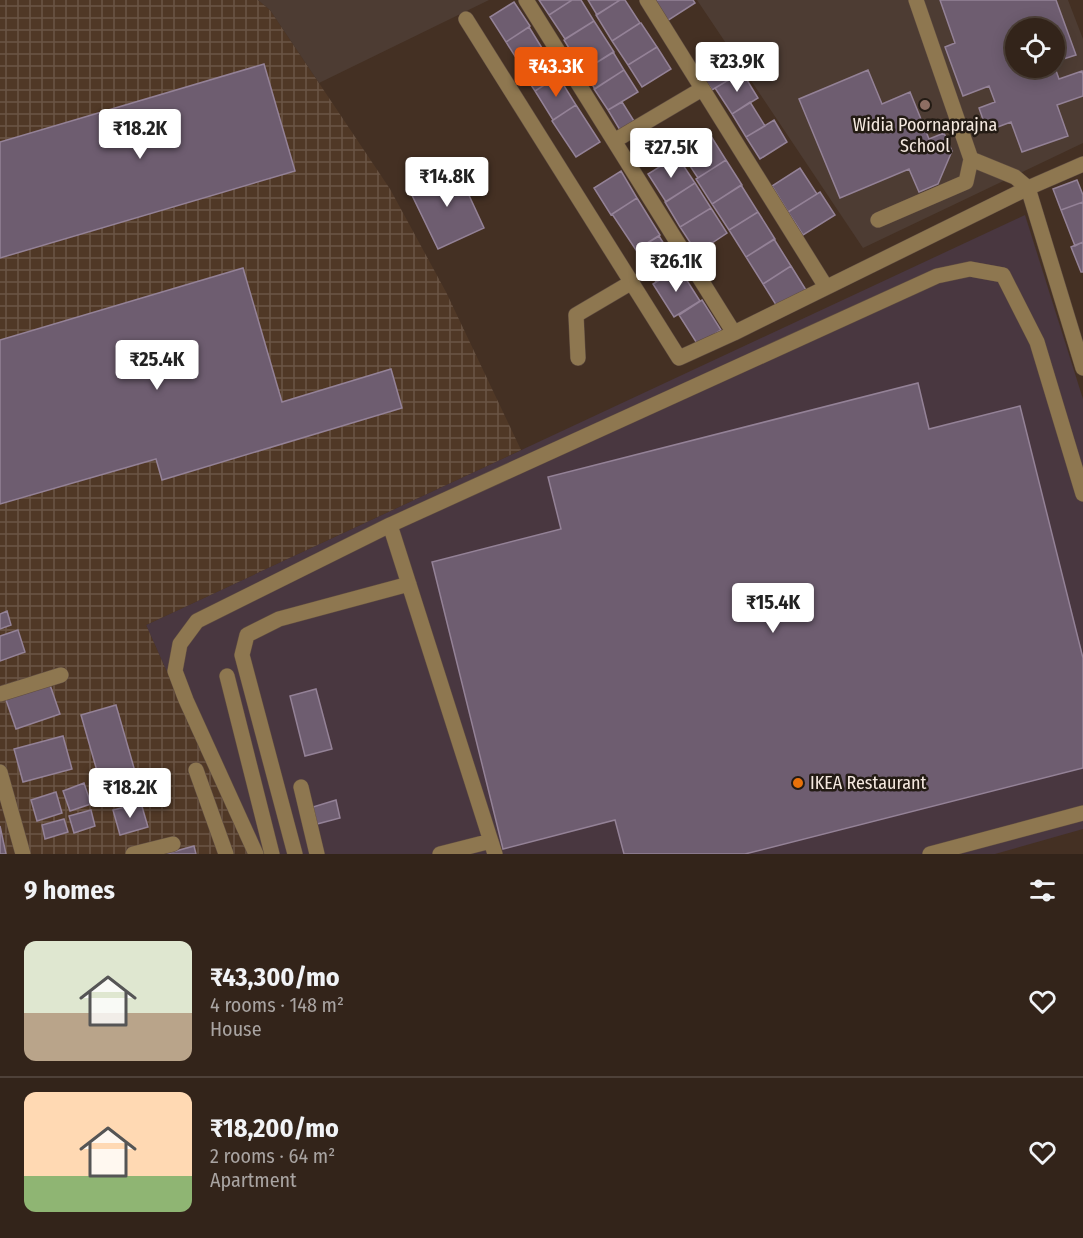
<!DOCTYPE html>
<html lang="en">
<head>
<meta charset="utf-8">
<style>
  body { margin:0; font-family:"Fira Sans Condensed",sans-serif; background:#3e3027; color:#f1f3f6; height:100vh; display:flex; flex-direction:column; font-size:22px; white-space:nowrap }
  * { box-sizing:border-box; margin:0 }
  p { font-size:20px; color:#a9a4a2 }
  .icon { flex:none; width:33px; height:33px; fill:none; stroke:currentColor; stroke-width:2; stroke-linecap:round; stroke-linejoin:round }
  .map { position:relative; height:854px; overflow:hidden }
  .details { display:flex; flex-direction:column; background:#33241a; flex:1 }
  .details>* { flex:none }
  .buttons { position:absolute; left:1005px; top:18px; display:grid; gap:12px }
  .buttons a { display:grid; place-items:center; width:60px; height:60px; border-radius:50%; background:#33241a; box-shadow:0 3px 15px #0003,0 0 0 2px #4e4139; font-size:30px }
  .price { position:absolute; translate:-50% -51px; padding:0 14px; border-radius:6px; background:#fff; color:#222; font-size:20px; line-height:39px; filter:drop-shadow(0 2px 3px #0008) }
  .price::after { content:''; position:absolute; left:50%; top:36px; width:18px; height:14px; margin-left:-9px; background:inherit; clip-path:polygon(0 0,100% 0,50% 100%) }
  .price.active { background:#ea580c; color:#fff }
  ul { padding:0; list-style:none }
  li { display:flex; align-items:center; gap:18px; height:150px; padding:0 24px }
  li+li { border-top:2px solid #4e4139 }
  li span { display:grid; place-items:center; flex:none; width:168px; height:120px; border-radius:12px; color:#555 }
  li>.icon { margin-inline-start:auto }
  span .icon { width:72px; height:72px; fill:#fffc; stroke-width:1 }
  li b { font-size:26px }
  h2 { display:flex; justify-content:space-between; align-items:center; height:72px; padding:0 24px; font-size:26px }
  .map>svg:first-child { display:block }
  .commercial { fill:#493740 }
  .industrial { fill:url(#industrial-grid) }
  .education { fill:#4d3c33; fill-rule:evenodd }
  .building { fill:#6e5d70; stroke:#948297; stroke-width:1.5 }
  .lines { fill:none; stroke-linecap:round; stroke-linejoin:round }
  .minor-casing { stroke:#604d41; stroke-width:16 }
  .minor { stroke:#8e7750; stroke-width:15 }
  .education-dot { fill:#8d6e63; stroke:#231b14; stroke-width:2 }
  .food-dot { fill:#e8710a; stroke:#231b14; stroke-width:2 }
  .labels { text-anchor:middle; stroke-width:5; stroke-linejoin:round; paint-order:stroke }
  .poi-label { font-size:18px; fill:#f4e8df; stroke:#231b14 }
</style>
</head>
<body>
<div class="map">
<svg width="1083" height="854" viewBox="0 0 1083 854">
  <defs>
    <pattern id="industrial-grid" width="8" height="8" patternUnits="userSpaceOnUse" patternTransform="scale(1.5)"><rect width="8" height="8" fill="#503826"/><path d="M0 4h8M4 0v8" fill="none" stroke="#6a5545"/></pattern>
  </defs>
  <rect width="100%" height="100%" fill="#443023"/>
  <!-- commercial -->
  <path class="commercial" d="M1025 215 1083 399V829L995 854H248L146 625Z"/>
  <!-- industrial -->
  <path class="industrial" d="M0 0H258L270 10 390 189 446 292 521 450 146 625 248 854H0Z"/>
  <!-- education -->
  <path class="education" d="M258 0H489L319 83 270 10Z
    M697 0H1068L1083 39V143L863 248ZM1016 28H1054V68H1016Z"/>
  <!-- building -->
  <path class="building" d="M539 0H572L549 15Z
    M572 0H581L594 21 565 39 549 15Z
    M588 0H620L597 15Z
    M620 0H625L640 23 612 41 596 15Z
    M654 0H693L695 3 667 21Z
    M940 0H1056L1076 55 1054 62V28H1016V68H1054V65L1059 79 1082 71 1083 75V96L1057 105 1068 136 1022 152 1011 122 987 131 979 108 995 102 989 86 963 96 945 47 955 43Z
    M514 2 530 26 506 42 490 17Z
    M594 21 614 52 583 71 564 40Z
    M640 23H641L657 47 628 65 612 41Z
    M529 27 550 61 527 75 506 42Z
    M657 47 671 69 642 87 628 65Z
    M727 49 742 72 712 90 697 68Z
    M613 52 624 70 595 89 583 71Z
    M550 61 559 76 535 91 525 76Z
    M264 64 295 171 0 258V142Z
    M624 70 638 92 608 110 594 89Z
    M868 70 882 104 910 92 929 139 944 133 952 151 938 184 919 192 909 169 840 198 799 99Z
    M742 72 758 98 732 114 715 88Z
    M558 76 576 105 553 120 535 91Z
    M622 102 634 121 620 130 608 110Z
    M750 102 765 126 746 137 732 114Z
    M576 105 600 142 576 157 552 121Z
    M774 120 787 142 760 159 746 137Z
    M709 133 726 160 698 178 680 151Z
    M677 156 695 183 666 202 648 174Z
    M726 160 742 185 712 204 696 179Z
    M456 167 484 228 438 249 409 189Z
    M800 168 817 194 788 212 772 186Z
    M621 171 637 198 611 215 594 188Z
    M1077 180 1083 195V202L1061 210 1053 189Z
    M695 183 711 208 680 227 665 202Z
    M741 185 758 212 729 230 712 204Z
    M820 192 835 215 803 235 788 212Z
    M637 198 660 235 636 250 612 214Z
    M1083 202V242L1075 246 1061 210Z
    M711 208 727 233 697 253 680 227Z
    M758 212 775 239 746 257 729 230Z
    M659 236 679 268 656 282 636 250Z
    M774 239 791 266 763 284 746 257Z
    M1083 242V272H1081L1071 247Z
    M791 266 806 290 778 308 763 284Z
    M243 268 282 402 391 369 402 408 162 480 156 459 0 504V340Z
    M679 268 700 301 674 317 653 284Z
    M702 300 721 330 698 345 679 315Z
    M918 383 929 429 1020 406 1083 658V768L745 854H624L615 820 503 849 432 562 561 529 548 477Z
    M7 611 11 625 0 629V614Z
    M18 630 25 652 0 661V636Z
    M49 682 60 714 16 729 5 697Z
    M316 689 332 749 305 756 290 696Z
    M116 705 142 796 107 806 81 715Z
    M63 736 72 769 23 782 14 749Z
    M84 783 91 804 70 811 63 791Z
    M56 792 62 813 37 821 31 800Z
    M336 800 340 818 317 824 313 807Z
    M141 803 148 827 120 835 113 810Z
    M91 810 95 826 74 833 69 816Z
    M64 819 68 832 45 839 42 825Z
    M0 826 6 854H0Z
    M194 846 196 854H165Z"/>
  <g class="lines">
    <!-- minor casing -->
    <g class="minor-casing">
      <path id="minor" d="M526 0 734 333
        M647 0 826 287
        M916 0 971 159
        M466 19 679 358 734 333 1028 188 1015 177 971 159 966 182 878 220
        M614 141 702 89
        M1083 164 1028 188 1083 368
        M578 358 576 315 632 282
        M390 525 495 854
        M227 676 272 854
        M0 694 61 675
        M196 770 226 854
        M0 772 23 854
        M301 787 317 854
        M133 854 173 844
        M256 854 186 700 175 671 180 644 197 621 390 525 937 276 970 269 1003 275 1037 342 1083 494
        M295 854 242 655 247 635 279 619 409 584
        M440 854 491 841
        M930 854 1083 813"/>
    </g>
    <!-- minor -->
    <use href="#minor" class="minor"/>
  </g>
  <!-- markers -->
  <circle class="education-dot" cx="925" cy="105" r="6"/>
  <circle class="food-dot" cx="798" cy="783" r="6"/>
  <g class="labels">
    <!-- poi labels -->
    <g class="poi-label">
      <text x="925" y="131">Widia Poornaprajna<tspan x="925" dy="21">School</tspan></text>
      <text x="810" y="789" text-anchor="start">IKEA Restaurant</text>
    </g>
  </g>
</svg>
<div class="buttons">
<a><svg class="icon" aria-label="locate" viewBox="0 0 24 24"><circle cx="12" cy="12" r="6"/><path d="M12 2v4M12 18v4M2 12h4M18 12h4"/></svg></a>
</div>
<b class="price" style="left:737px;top:93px">₹23.9K</b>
<b class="price active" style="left:556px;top:98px">₹43.3K</b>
<b class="price" style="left:140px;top:160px">₹18.2K</b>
<b class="price" style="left:671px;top:179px">₹27.5K</b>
<b class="price" style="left:447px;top:208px">₹14.8K</b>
<b class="price" style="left:676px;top:293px">₹26.1K</b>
<b class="price" style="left:157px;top:391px">₹25.4K</b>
<b class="price" style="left:773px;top:634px">₹15.4K</b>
<b class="price" style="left:130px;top:819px">₹18.2K</b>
</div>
<section class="details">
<h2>9 homes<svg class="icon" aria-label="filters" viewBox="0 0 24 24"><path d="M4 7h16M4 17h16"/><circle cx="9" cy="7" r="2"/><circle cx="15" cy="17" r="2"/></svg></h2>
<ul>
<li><span style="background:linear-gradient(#dfe7d0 60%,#b9a48a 0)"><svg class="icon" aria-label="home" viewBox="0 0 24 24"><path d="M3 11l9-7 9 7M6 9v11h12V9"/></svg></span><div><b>₹43,300/mo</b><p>4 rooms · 148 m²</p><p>House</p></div><svg class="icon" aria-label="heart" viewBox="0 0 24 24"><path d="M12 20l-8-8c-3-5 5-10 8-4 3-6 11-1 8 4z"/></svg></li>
<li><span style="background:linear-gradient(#ffd9b3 70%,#8fb573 0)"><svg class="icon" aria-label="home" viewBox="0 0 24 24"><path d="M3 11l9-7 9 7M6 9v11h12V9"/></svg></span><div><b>₹18,200/mo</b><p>2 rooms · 64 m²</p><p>Apartment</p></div><svg class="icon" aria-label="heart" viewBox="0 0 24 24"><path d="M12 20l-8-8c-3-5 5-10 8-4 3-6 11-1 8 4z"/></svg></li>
</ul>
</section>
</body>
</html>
